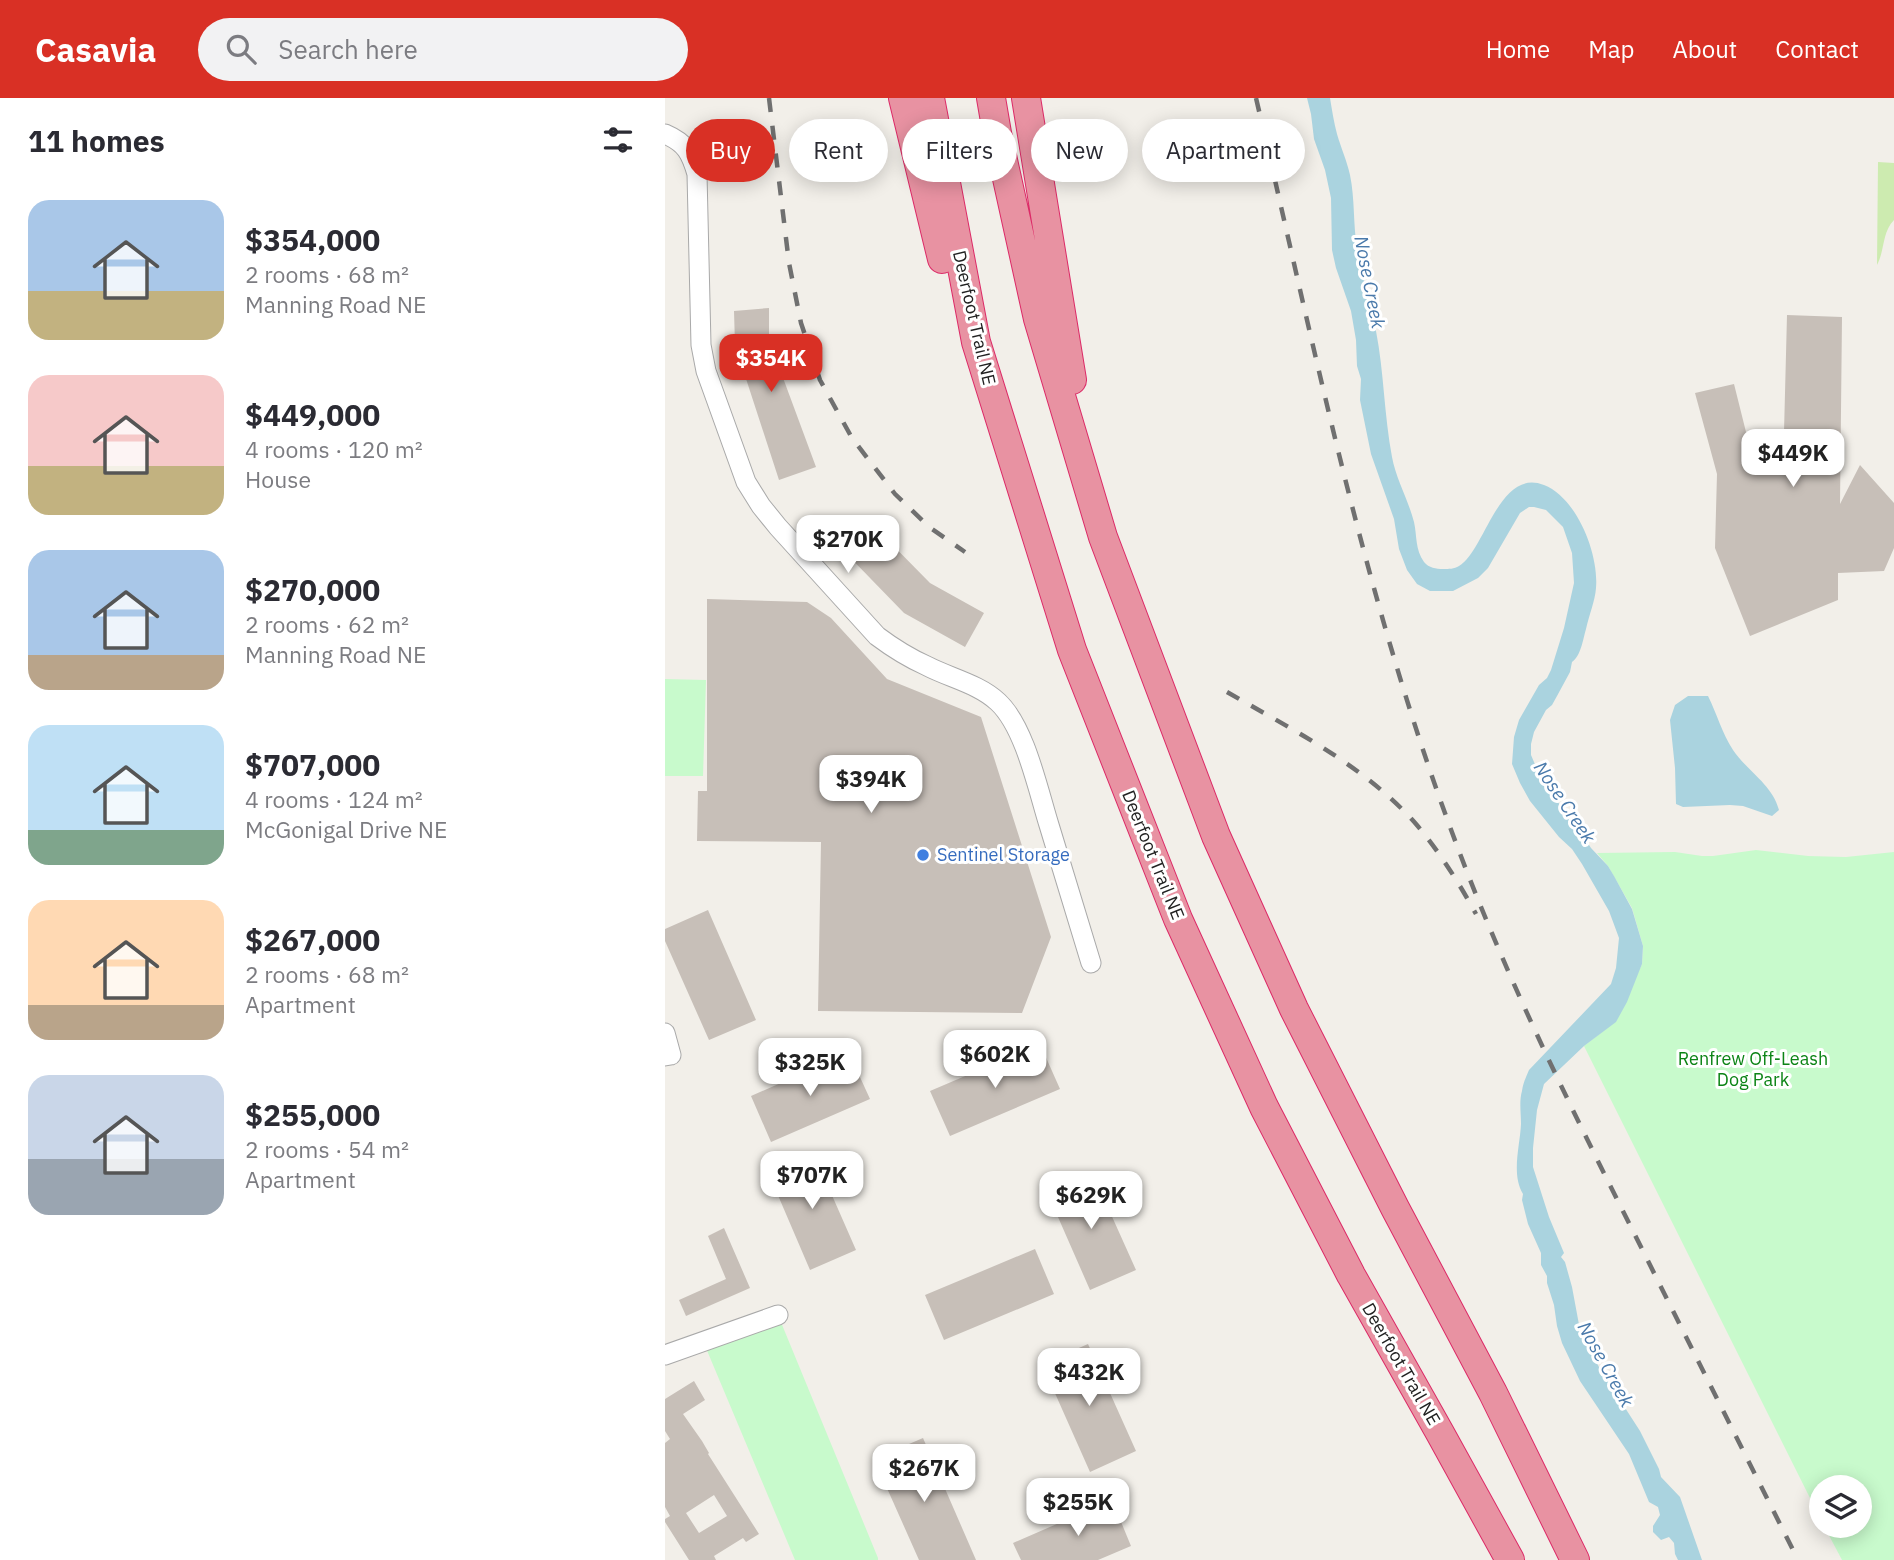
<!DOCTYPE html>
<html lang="en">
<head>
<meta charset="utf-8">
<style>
  body { margin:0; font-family:"IBM Plex Sans",sans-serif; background:#f2f2f3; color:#2b2b33; height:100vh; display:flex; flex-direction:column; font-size:26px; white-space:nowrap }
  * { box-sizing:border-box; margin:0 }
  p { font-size:23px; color:#7c7c81 }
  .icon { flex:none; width:38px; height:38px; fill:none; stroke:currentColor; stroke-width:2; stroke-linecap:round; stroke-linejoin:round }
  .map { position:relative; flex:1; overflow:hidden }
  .side { display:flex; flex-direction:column; background:#fff; width:665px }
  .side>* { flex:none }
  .top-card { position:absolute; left:21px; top:21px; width:665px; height:63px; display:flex; gap:14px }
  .fabs { position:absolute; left:1144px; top:1377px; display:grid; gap:14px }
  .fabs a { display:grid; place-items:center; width:63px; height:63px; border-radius:50%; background:#fff; box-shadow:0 4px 18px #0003; font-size:35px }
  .price { position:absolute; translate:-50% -60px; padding:0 16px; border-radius:14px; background:#fff; color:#222; font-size:23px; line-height:46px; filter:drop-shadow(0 2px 4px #0008) }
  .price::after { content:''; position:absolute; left:50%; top:42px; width:21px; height:16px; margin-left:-10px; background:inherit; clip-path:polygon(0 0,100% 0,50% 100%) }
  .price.on { background:#d93025; color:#fff }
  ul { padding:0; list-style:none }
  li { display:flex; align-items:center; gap:21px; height:175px; padding:0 28px }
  li span { display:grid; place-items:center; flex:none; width:196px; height:140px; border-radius:21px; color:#555 }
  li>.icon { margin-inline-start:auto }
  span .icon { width:84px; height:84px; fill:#fffc; stroke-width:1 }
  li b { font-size:30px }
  h2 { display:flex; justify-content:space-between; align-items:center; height:84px; padding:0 28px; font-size:30px }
  .chip { padding:0 24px; border-radius:32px; background:#fff; box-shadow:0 4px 18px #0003; font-size:24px; line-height:63px }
  .chip.on { background:#d93025; color:#fff }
  header { display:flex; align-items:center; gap:42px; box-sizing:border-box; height:98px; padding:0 35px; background:#d93025; color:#fff }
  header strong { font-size:33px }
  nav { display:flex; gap:38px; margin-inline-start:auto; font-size:24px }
  .search { width:490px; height:63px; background:#f2f2f3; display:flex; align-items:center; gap:18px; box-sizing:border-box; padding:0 24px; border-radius:38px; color:#7c7c81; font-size:26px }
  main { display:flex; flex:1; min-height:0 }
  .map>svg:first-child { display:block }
  .grass { fill:#cdebb0 }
  .park { fill:#c8facc }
  .water { fill:#aad3df }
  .building { fill:#c7bfb8; fill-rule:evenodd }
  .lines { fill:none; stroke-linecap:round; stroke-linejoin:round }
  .minor-casing { stroke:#a9a9a9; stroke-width:21 }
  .highway-casing { stroke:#dc2a67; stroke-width:30 }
  .minor { stroke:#fff; stroke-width:19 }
  .highway { stroke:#e892a2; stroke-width:28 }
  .rail { stroke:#707070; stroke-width:4.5; stroke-dasharray:14 14; stroke-linecap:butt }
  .shop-dot { fill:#3f7fe0; stroke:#fff; stroke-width:2.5 }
  .labels { text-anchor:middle; stroke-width:6; stroke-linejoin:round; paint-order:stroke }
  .street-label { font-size:18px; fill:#222; stroke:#fff }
  .shop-label { font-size:18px; fill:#366cbe; stroke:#fff; text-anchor:start }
  .park-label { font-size:18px; fill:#0c8416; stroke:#fff }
  .water-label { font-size:19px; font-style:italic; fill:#4a7aab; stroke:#fff }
</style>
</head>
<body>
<header>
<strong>Casavia</strong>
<div class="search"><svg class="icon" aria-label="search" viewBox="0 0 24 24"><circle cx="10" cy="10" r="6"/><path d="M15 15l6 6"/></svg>Search here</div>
<nav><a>Home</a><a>Map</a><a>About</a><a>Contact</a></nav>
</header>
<main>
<section class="side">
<h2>11 homes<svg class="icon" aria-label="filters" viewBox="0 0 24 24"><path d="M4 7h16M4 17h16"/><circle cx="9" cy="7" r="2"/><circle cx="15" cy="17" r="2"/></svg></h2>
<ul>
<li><span style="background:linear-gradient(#a9c7e8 65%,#c2b280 0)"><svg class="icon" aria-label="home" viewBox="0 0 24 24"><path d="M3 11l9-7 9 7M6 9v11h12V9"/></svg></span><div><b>$354,000</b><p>2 rooms · 68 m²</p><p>Manning Road NE</p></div></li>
<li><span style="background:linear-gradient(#f6c9c9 65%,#c2b280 0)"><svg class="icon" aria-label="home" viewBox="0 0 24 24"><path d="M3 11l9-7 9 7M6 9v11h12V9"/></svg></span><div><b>$449,000</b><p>4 rooms · 120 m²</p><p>House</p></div></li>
<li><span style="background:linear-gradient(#a9c7e8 75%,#b9a48a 0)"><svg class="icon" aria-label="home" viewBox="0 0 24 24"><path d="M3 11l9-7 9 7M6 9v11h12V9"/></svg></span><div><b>$270,000</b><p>2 rooms · 62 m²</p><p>Manning Road NE</p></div></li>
<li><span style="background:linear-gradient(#bfe0f5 75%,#7fa58c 0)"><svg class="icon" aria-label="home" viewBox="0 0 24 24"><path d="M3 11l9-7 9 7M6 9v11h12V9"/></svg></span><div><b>$707,000</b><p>4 rooms · 124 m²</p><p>McGonigal Drive NE</p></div></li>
<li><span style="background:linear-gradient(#ffd9b3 75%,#b9a48a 0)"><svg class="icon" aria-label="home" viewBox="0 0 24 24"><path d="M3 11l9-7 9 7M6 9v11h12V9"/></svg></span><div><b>$267,000</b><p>2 rooms · 68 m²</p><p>Apartment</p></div></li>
<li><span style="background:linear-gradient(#c9d6e8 60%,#9aa5b1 0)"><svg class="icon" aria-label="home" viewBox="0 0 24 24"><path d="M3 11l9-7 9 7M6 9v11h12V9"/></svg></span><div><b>$255,000</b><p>2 rooms · 54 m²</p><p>Apartment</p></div></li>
</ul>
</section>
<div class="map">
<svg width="1229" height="1462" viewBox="0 0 1229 1462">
  <rect width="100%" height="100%" fill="#f2efe9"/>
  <!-- grass -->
  <path class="grass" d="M1213 64 1229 65V122C1217 134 1220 152 1212 167Z"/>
  <!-- park -->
  <path class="park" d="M0 581 41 582 38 678H0Z
    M1091 752 1143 758 1181 759 1229 754V1462H1177L1159 1428H1195V1390H1157V1424L919 948 951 923 977 866 978 848 967 810 943 768 932 755 1010 754 1037 758H1048Z
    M113 1217 213 1460V1462H130L38 1243Z"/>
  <!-- water -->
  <path class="water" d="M642 0H665C667 12 669 25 672 36 676 50 682 63 685 77 690 101 688 126 692 150 697 178 706 205 711 233 719 274 719 317 727 359 731 381 743 401 749 424 752 437 750 452 759 464 764 470 771 471 778 471 784 471 789 471 794 468 820 453 834 369 879 387 912 400 934 456 931 490 930 503 924 517 921 531 918 541 916 558 907 564L905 574 892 598 887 607 881 612 869 634 866 646V657L878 685 913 730 926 750 943 768 949 778 967 811 978 848 977 866 962 904 951 924 919 948 879 986 872 1012 868 1050V1069L884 1119 899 1155 896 1159 900 1164 907 1189 915 1232 935 1271 975 1333 994 1371 996 1379 1015 1399 1037 1462H1013L1010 1456 1009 1445 1004 1439 996 1442 988 1434V1428L995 1417 993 1409 984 1404 964 1356 915 1283 897 1245 892 1228 889 1207 882 1185V1178L876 1167V1155L863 1126 857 1102 858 1096C846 1076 855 1048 856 1026 856 1015 854 1003 857 993 858 985 861 979 864 972L946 886 951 870 954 840 944 813 917 766 907 751 894 739 865 703 855 685 847 666 849 639 854 622 874 587 882 580 886 572 899 530 909 485 907 455 898 429 881 412 869 409H864L855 415 823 470 813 480 788 493H765L752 486 742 472 734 451 729 421 706 356 695 302 696 281 692 268 691 242 686 213 671 170 667 152 666 100 660 72 649 41 646 16Z
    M1023 598H1043C1052 616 1057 635 1068 652 1083 674 1107 686 1114 712L1107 718 1078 708 1065 707 1018 709 1011 706 1010 670 1005 622 1010 607Z"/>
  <!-- building -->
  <path class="building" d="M104 210V242L151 369 114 382 70 247 69 213Z
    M1122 217 1177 219 1175 406 1195 367 1229 405V450L1219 473 1173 475V502L1085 538 1050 450 1052 376 1030 295 1069 286 1081 334H1119Z
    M200 419 265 485 319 515 300 549 239 515 172 446Z
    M42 501 142 504 166 520 222 581 316 619 386 839 357 915 153 913 156 744 32 743 33 693H42Z
    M43 812 91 922 44 942 0 843V831Z
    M375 946 395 991 285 1038 265 993Z
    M184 955 205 1001 106 1044 86 998Z
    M148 1054 191 1152 145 1172 103 1074Z
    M427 1074 471 1172 425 1192 382 1094Z
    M59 1130 85 1190 21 1218 14 1202 61 1181 43 1138Z
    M370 1151 389 1196 279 1242 260 1197Z
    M423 1246 471 1353 425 1374 377 1266Z
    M29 1283 40 1302 18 1316 37 1343 44 1355 43 1356 94 1436 81 1444 78 1440 49 1458 51 1462H24L0 1424V1421L5 1418 0 1409V1345L5 1341 0 1333V1301ZM49 1397 62 1418 34 1435 21 1415Z
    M258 1340 311 1462H254L209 1361Z
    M447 1402 466 1448 433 1462H356L348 1445Z"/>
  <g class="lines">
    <!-- minor casing -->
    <g class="minor-casing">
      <path id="minor" d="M0 36C21 45 26 55 32 76L36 247 41 273 81 384 96 408 113 429 212 538C228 550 244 560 262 568 285 580 314 586 333 604 360 629 373 692 384 727 398 773 412 819 426 865
        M0 935 6 957 0 958
        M0 1257 113 1217"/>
    </g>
    <!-- highway casing -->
    <g class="highway-casing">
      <path id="highway" d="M238 0 277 161
        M265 0 311 244 407 552 513 821 599 1009 686 1177 775 1335 845 1462
        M326 0 332 35 373 221 438 439 551 738 629 911 730 1110 828 1295 910 1462
        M361 0 407 282"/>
    </g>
    <!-- minor -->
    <use href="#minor" class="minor"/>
    <!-- highway -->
    <use href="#highway" class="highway"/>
    <!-- rail -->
    <path class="rail" d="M104 0 124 165 136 225 155 282 187 340 230 396 264 429 300 454
      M591 0C649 248 699 498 788 737 840 878 907 1012 974 1145 1027 1251 1080 1356 1133 1462
      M562 594C628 632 700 668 751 726 774 753 794 785 811 816"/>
  </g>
  <!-- markers -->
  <circle class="shop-dot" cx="258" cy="757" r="7"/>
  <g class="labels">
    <!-- street labels -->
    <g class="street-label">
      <text transform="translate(309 220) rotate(77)" y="6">Deerfoot Trail NE</text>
      <text transform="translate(488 757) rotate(68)" y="6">Deerfoot Trail NE</text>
      <text transform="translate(736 1266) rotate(60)" y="6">Deerfoot Trail NE</text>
    </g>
    <!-- shop labels -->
    <g class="shop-label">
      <text x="272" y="763">Sentinel Storage</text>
    </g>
    <!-- park labels -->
    <g class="park-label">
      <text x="1088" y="967">Renfrew Off-Leash<tspan x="1088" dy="21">Dog Park</tspan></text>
    </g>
    <!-- water labels -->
    <g class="water-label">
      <text transform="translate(705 184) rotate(79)" y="7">Nose Creek</text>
      <text transform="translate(900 704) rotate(56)" y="7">Nose Creek</text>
      <text transform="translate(941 1266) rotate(61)" y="7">Nose Creek</text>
    </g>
  </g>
</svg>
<div class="fabs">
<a><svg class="icon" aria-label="layers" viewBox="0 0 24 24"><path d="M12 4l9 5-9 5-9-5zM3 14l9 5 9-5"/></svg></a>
</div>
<b class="price on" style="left:106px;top:296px">$354K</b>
<b class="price" style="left:1128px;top:391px">$449K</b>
<b class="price" style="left:183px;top:477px">$270K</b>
<b class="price" style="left:206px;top:717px">$394K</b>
<b class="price" style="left:330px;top:992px">$602K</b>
<b class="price" style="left:145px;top:1000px">$325K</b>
<b class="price" style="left:147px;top:1113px">$707K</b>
<b class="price" style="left:426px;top:1133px">$629K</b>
<b class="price" style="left:424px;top:1310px">$432K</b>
<b class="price" style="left:259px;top:1406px">$267K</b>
<b class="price" style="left:413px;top:1440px">$255K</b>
<div class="top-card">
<a class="chip on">Buy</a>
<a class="chip">Rent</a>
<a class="chip">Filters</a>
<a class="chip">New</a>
<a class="chip">Apartment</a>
</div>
</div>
</main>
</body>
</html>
